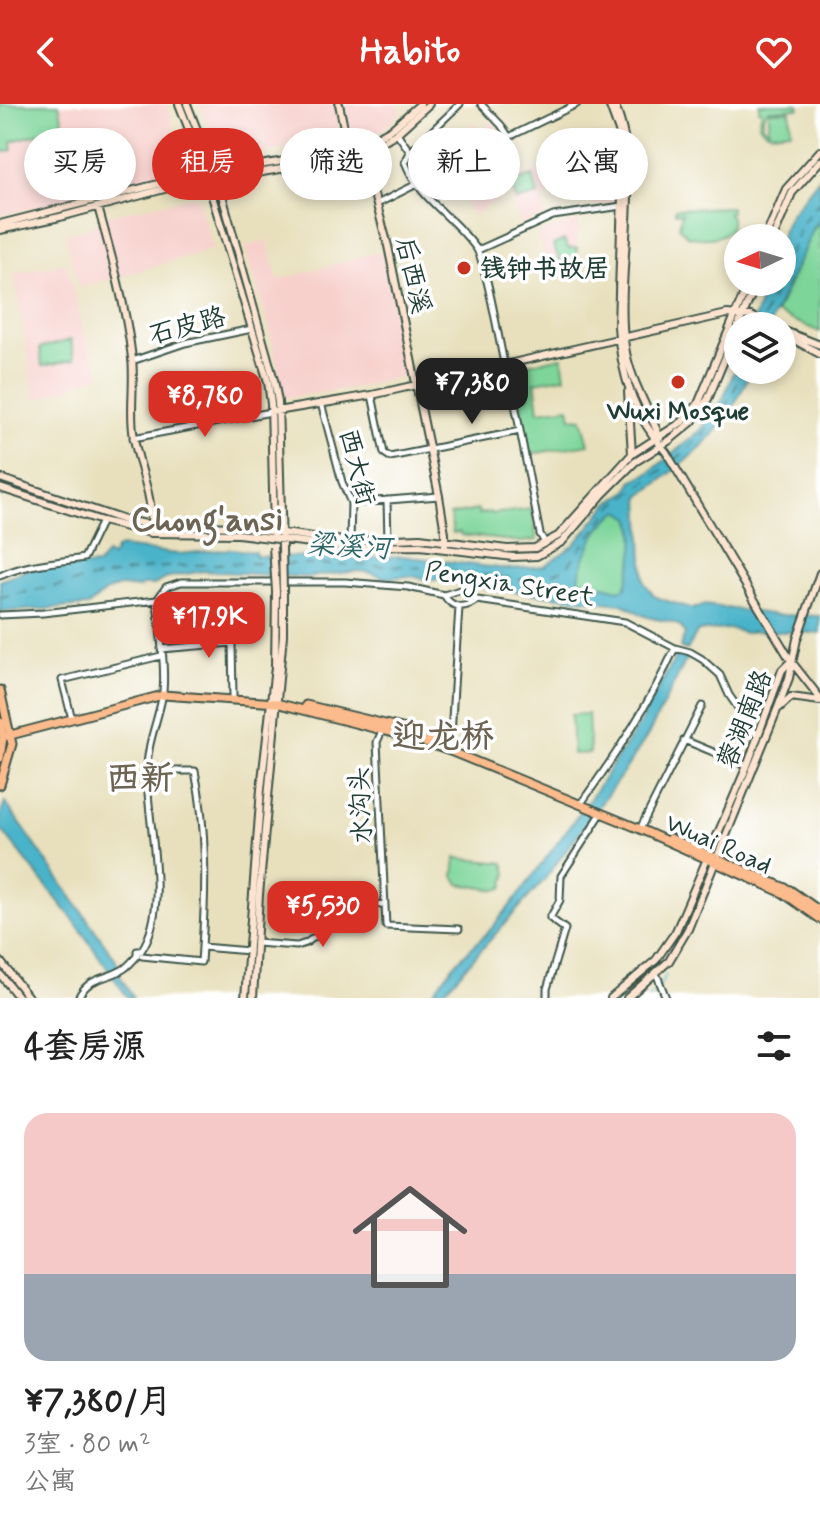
<!DOCTYPE html>
<html lang="zh">
<head>
<meta charset="utf-8">
<style>
  body { margin:0; font-family:Mynerve,"LXGW WenKai TC",sans-serif; background:#f6f6f6; color:#222; height:100vh; display:flex; flex-direction:column; font-size:30px; white-space:nowrap }
  * { box-sizing:border-box; margin:0 }
  p { font-size:26px; color:#767676 }
  .icon { flex:none; width:44px; height:44px; fill:none; stroke:currentColor; stroke-width:2; stroke-linecap:round; stroke-linejoin:round }
  .map { position:relative; height:894px; overflow:hidden }
  .panel { display:flex; flex-direction:column; background:#fff; flex:1 }
  .panel>* { flex:none }
  .top-card { position:absolute; left:24px; top:24px; width:772px; height:72px; display:flex; gap:16px }
  .needle { width:52px; rotate:266deg }
  .tools { position:absolute; left:724px; top:120px; display:grid; gap:16px }
  .tools a { display:grid; place-items:center; width:72px; height:72px; border-radius:50%; background:#fff; box-shadow:0 4px 12px #0003; font-size:40px }
  .price { position:absolute; translate:-50% -68px; padding:0 18px; border-radius:16px; background:#d93025; color:#fff; font-size:26px; line-height:52px; filter:drop-shadow(0 2px 4px #0008) }
  .price::after { content:''; position:absolute; left:50%; top:48px; width:24px; height:18px; margin-left:-12px; background:inherit; clip-path:polygon(0 0,100% 0,50% 100%) }
  .price.active { background:#222; color:#fff }
  ul { padding:0; list-style:none }
  li { display:grid; align-content:center; gap:16px; height:424px; padding:0 24px }
  li span { display:grid; place-items:center; height:248px; border-radius:24px; color:#555 }
  li>.icon { margin-inline-start:auto }
  span .icon { width:144px; height:144px; fill:#fffc; stroke-width:1 }
  li b { font-size:34px }
  h2 { display:flex; justify-content:space-between; align-items:center; height:96px; padding:0 24px; font-size:34px }
  .chip { padding:0 28px; border-radius:36px; background:#fff; box-shadow:0 4px 12px #0003; font-size:28px; line-height:72px }
  .chip.active { background:#d93025; color:#fff }
  header { display:flex; justify-content:space-between; align-items:center; height:104px; padding:0 24px; background:#d93025; color:#fff; font-size:36px; font-weight:700 }
  .map>svg:first-child { display:block }
  .built { fill:#f7d0cc }
  .green { fill:#7dd59a; stroke:#4e8967; stroke-width:2 }
  .water { fill:#4ab3c9; stroke:#34787e; stroke-width:2; fill-rule:evenodd }
  .lines { fill:none; stroke-linecap:round; stroke-linejoin:round }
  .stream { stroke:#4ab3c9; stroke-width:2 }
  .ferry { stroke:#2e6668; stroke-width:2; stroke-dasharray:10 8; stroke-linecap:butt }
  .street-casing { stroke:#3d5549; stroke-width:9 }
  .secondary-casing { stroke:#3d5549; stroke-width:10 }
  .primary-casing { stroke:#3d5549; stroke-width:11 }
  .street { stroke:#fff; stroke-width:5 }
  .secondary { stroke:#fde4d1; stroke-width:6 }
  .primary { stroke:#fbbb8c; stroke-width:7 }
  .secondary-bridge-casing { stroke:#3d5549; stroke-width:10; stroke-linecap:butt }
  .secondary-bridge { stroke:#fde4d1; stroke-width:6 }
  .poi-dot { fill:#c8321e; stroke:#fff; stroke-width:3 }
  .labels { text-anchor:middle; stroke-width:7; stroke-linejoin:round; paint-order:stroke }
  .poi-label { font-size:26px; font-weight:bold; fill:#1f3d34; stroke:#fff; text-anchor:start }
  .street-label { font-size:26px; fill:#1f3d34; stroke:#fff }
  .water-label { font-size:28px; font-style:italic; fill:#2e6668; stroke:#fff }
  .district-label { font-size:34px; font-weight:bold; fill:#6d6454; stroke:#fff }
</style>
</head>
<body>
<header><svg class="icon" aria-label="back" viewBox="0 0 24 24"><path d="M15 5l-7 7 7 7"/></svg>Habito<svg class="icon" aria-label="heart" viewBox="0 0 24 24"><path d="M12 20l-8-8c-3-5 5-10 8-4 3-6 11-1 8 4z"/></svg></header>
<div class="map">
<svg width="820" height="894" viewBox="0 0 820 894">
  <rect width="100%" height="100%" fill="#fff"/>
  <filter id="ink" filterUnits="userSpaceOnUse"><feTurbulence type="fractalNoise" baseFrequency=".0125" numOctaves="2"/><feDisplacementMap in="SourceGraphic" scale="16" xChannelSelector="R" yChannelSelector="G"/><feConvolveMatrix kernelMatrix="1 2 1 2 8 2 1 2 1" color-interpolation-filters="sRGB"/></filter>
  <filter id="wash" filterUnits="userSpaceOnUse"><feTurbulence type="fractalNoise" baseFrequency=".006" numOctaves="4" result="noise"/><feDisplacementMap in="SourceGraphic" scale="32" xChannelSelector="R" yChannelSelector="G"/><feGaussianBlur stdDeviation="1.8" result="paint"/><feColorMatrix in="noise" values="0 0 0 0 0 0 0 0 0 0 0 0 0 0 0 0 0 1.4 0 .05"/><feComposite in="paint" operator="in"/></filter>
  <g filter="url(#wash)">
    <rect width="100%" height="100%" fill="#e8e0bd"/>
    <!-- built -->
    <path class="built" d="M59 0H168L183 69 0 111V49L13 46 11 37 64 23Z
      M199 0H334L341 35 232 54 219 46Z
      M345 0H396L401 8 383 26 361 38 351 31Z
      M494 18 519 66 497 77 503 93 473 111 454 79 456 75 441 48 473 19 479 27Z
      M602 44 615 81V97L591 102 585 82 541 94 546 112 520 121 508 78Z
      M197 92 213 145 79 184 65 130 91 123 110 111Z
      M574 117 579 118 577 168 566 173 564 168 555 172 536 131Z
      M267 136 278 176 382 147 407 271 360 283 284 294 267 215 245 143Z
      M66 158 87 239 101 271 38 295 34 290 14 170Z"/>
    <!-- green -->
    <path class="green" d="M0 0H59L64 23 12 37 13 46 0 49Z
      M759 0H798L799 4 768 6 763 13V21L769 26V7H790L791 27C778 27 767 34 759 20L762 7 759 6Z
      M477 46 499 87 482 96 460 55Z
      M533 72 538 91 516 97 511 79Z
      M731 103V108L727 109 731 113V123C722 137 701 135 687 132L679 123 682 109H675V105Z
      M820 118V228L776 209 813 126Z
      M564 136 568 144H577V168L567 173 553 141Z
      M71 236 74 256 42 262 40 244Z
      M562 253 565 273 535 278 539 307 569 303 571 314 582 315 589 340 530 350 513 263Z
      M532 405 537 436 522 438 461 431 460 428 453 429 450 411 478 406 479 410 491 408 492 410Z
      M619 407 632 415C638 439 632 460 626 483L620 486 581 477 578 474C583 451 597 419 619 407Z
      M588 610 590 649 573 650 571 611Z
      M456 754 504 759 507 769 503 784 496 786 459 780 454 772Z"/>
    <!-- water -->
    <path class="water" d="M820 73V116L813 125 769 222H752L767 178H782L781 134 783 126 790 111Z
      M738 258V266H751C725 331 693 351 640 393L644 478 654 492 661 495 693 505 704 501 778 511 820 512V529L755 527 745 529 731 525 698 527 687 546 680 544 685 529C678 514 658 518 645 512 636 508 631 503 621 500L467 482 449 476H432L410 472 385 474 372 469 359 467 306 473 203 467 169 473 154 481H142L140 484 119 482 105 488 88 502 0 508V477L29 465 98 461 106 450 112 453 116 445 121 443 178 450 231 445 255 448 256 452 361 454 402 452 507 465 544 462 574 441 609 399 628 387 633 376 649 369 700 327 723 295ZM619 407 632 415C638 438 632 460 626 483L620 486 581 477 579 474C583 451 597 419 619 407Z
      M677 550 687 554 648 631 621 672 544 776 438 894H429L454 861 491 825 518 792 592 692 638 622Z
      M5 698 116 856 120 872 133 894H128L75 818 0 724V712Z"/>
    <g class="lines">
      <!-- stream -->
      <path class="stream" d="M763 632 784 575
        M667 853 687 819 706 768
        M648 894 656 888 666 871"/>
      <!-- ferry -->
      <path class="ferry" d="M782 168 802 119 820 97
        M763 214 778 178
        M675 356C707 330 728 304 743 266
        M0 493 149 464 232 459 403 462 534 477 566 464 612 403 670 360"/>
    </g>
  </g>
  <g filter="url(#ink)">
    <g class="lines">
      <!-- street casing -->
      <g class="street-casing">
        <path id="street" d="M481 0 501 21 509 33 577 0
          M397 29 410 48 405 58C419 95 454 113 476 144 486 158 499 237 504 259
          M410 48 460 0
          M377 100 417 80
          M478 146 553 112 622 102
          M132 257 185 239 252 225
          M507 259 540 430 545 439
          M372 291 384 349 390 353 520 327
          M321 299 342 378 351 399 350 437
          M133 334 271 308
          M387 396 388 437
          M351 399 439 392
          M0 472C28 459 54 459 84 454L102 417
          M444 491C452 505 465 505 477 496
          M0 511 43 509 157 496 166 483 181 478H345L408 483 444 491 460 486 477 496 625 518 675 544 690 548 702 555 720 571 729 591 758 633
          M161 545 232 539 233 592
          M71 611 62 576 161 552
          M382 627 377 638 386 822 459 825
          M684 636 747 662
          M450 647 459 503
          M146 667H195C207 726 206 784 202 843L249 847
          M582 698C617 649 650 599 675 544
          M640 725 702 602
          M256 839 297 842 306 839C333 821 351 801 385 800
          M142 852 201 858 202 843
          M656 869 666 894
          M78 894C88 873 104 876 122 866 128 863 133 856 137 852V847H141C172 802 146 718 147 666 147 640 157 619 162 594 167 569 159 523 157 496
          M547 894V885L565 825 550 814 560 796 561 772 601 710"/>
      </g>
      <!-- secondary casing -->
      <g class="secondary-casing">
        <path id="secondary" d="M179 0 202 59 268 278 271 300 274 430
          M187 0 220 84 274 276 278 298 282 444
          M339 0 347 38 364 58 369 72 388 142 439 392 445 429V440
          M609 0 619 27 623 57 618 222C620 269 634 312 666 348L791 557 820 594
          M614 0C645 68 614 168 625 243 630 276 648 303 660 334
          M98 103C112 153 126 203 132 254 135 281 129 308 134 334 139 365 154 393 151 425
          M0 120 190 72 354 46 393 24 420 0
          M0 126 60 113 168 84 358 52 397 29 429 0
          M765 134 786 85 820 47
          M773 134 792 89 820 57
          M738 222 757 178
          M782 226 820 241
          M782 229 820 250
          M628 288 632 350
          M271 308 372 291 727 210 751 212 771 222
          M0 374 124 416 152 421 240 423 343 437 420 434 507 445 535 444 558 432 632 350 682 318 698 300 749 178
          M0 384 102 417 151 429 238 430 343 443 420 442 513 453 537 452 562 438 602 391 635 358 670 336 692 318 708 295 738 223
          M779 604 791 593 820 597
          M0 857 29 894
          M0 870 19 894
          M245 894 261 685 275 563 276 487
          M253 894 259 791 283 531V485
          M611 894 656 856 676 827 747 662 782 566 791 557
          M627 894 669 857 688 825 777 606 789 574 797 535 820 469"/>
      </g>
      <!-- primary casing -->
      <g class="primary-casing">
        <path id="primary" d="M0 586 12 640 0 681
          M306 601 406 625 444 641
          M0 618 3 633 0 654
          M3 633 163 591 276 599 409 633 450 647 640 725 783 789 820 815
          M670 734 790 786 820 807"/>
      </g>
      <!-- street -->
      <use href="#street" class="street"/>
      <!-- secondary -->
      <use href="#secondary" class="secondary"/>
      <!-- primary -->
      <use href="#primary" class="primary"/>
      <!-- secondary-bridge casing -->
      <g class="secondary-bridge-casing">
        <path id="secondary-bridge" d="M273 443 276 487
          M282 444 283 485"/>
      </g>
      <!-- secondary-bridge -->
      <use href="#secondary-bridge" class="secondary-bridge"/>
    </g>
  </g>
  <!-- markers -->
  <g class="poi-dot">
    <circle cx="464" cy="164" r="8"/>
    <circle cx="678" cy="278" r="8"/>
  </g>
  <g class="labels">
    <!-- poi labels -->
    <g class="poi-label">
      <text x="480" y="173">钱钟书故居</text>
      <text x="678" y="315" text-anchor="middle">Wuxi Mosque</text>
    </g>
    <!-- street labels -->
    <g class="street-label">
      <text transform="translate(414 171) rotate(77)" y="9">后西溪</text>
      <text transform="translate(187 221) rotate(-15)" y="9">石皮路</text>
      <text transform="translate(358 363) rotate(76)" y="9">西大街</text>
      <text transform="translate(510 479) rotate(9)" y="9">Pengxia Street</text>
      <text transform="translate(744 615) rotate(-68)" y="9">蓉湖南路</text>
      <text transform="translate(360 701) rotate(-93)" y="9">水沟头</text>
      <text transform="translate(719 739) rotate(24)" y="9">Wuai Road</text>
    </g>
    <!-- water labels -->
    <g class="water-label">
      <text transform="translate(349 441) rotate(3)" y="10">梁溪河</text>
    </g>
    <!-- district labels -->
    <g class="district-label">
      <text x="207" y="426">Chong'ansi</text>
      <text x="443" y="643">迎龙桥</text>
      <text x="140" y="685">西新</text>
    </g>
  </g>
</svg>
<div class="tools">
<a><svg class="needle" viewBox="-14 -14 28 28"><path d="M0-13l5 13h-10z" fill="#e53935"/><path d="M0 13l5-13h-10z" fill="#767676"/></svg></a>
<a><svg class="icon" aria-label="layers" viewBox="0 0 24 24"><path d="M12 4l9 5-9 5-9-5zM3 14l9 5 9-5"/></svg></a>
</div>
<b class="price active" style="left:472px;top:322px">¥7,380</b>
<b class="price" style="left:205px;top:335px">¥8,780</b>
<b class="price" style="left:209px;top:556px">¥17.9K</b>
<b class="price" style="left:323px;top:845px">¥5,530</b>
<div class="top-card">
<a class="chip">买房</a>
<a class="chip active">租房</a>
<a class="chip">筛选</a>
<a class="chip">新上</a>
<a class="chip">公寓</a>
</div>
</div>
<section class="panel">
<h2>4套房源<svg class="icon" aria-label="filters" viewBox="0 0 24 24"><path d="M4 7h16M4 17h16"/><circle cx="9" cy="7" r="2"/><circle cx="15" cy="17" r="2"/></svg></h2>
<ul>
<li><span style="background:linear-gradient(#f6c9c9 65%,#9aa5b1 0)"><svg class="icon" aria-label="home" viewBox="0 0 24 24"><path d="M3 11l9-7 9 7M6 9v11h12V9"/></svg></span><div><b>¥7,380/月</b><p>3室 · 80 m²</p><p>公寓</p></div></li>
</ul>
</section>
</body>
</html>
